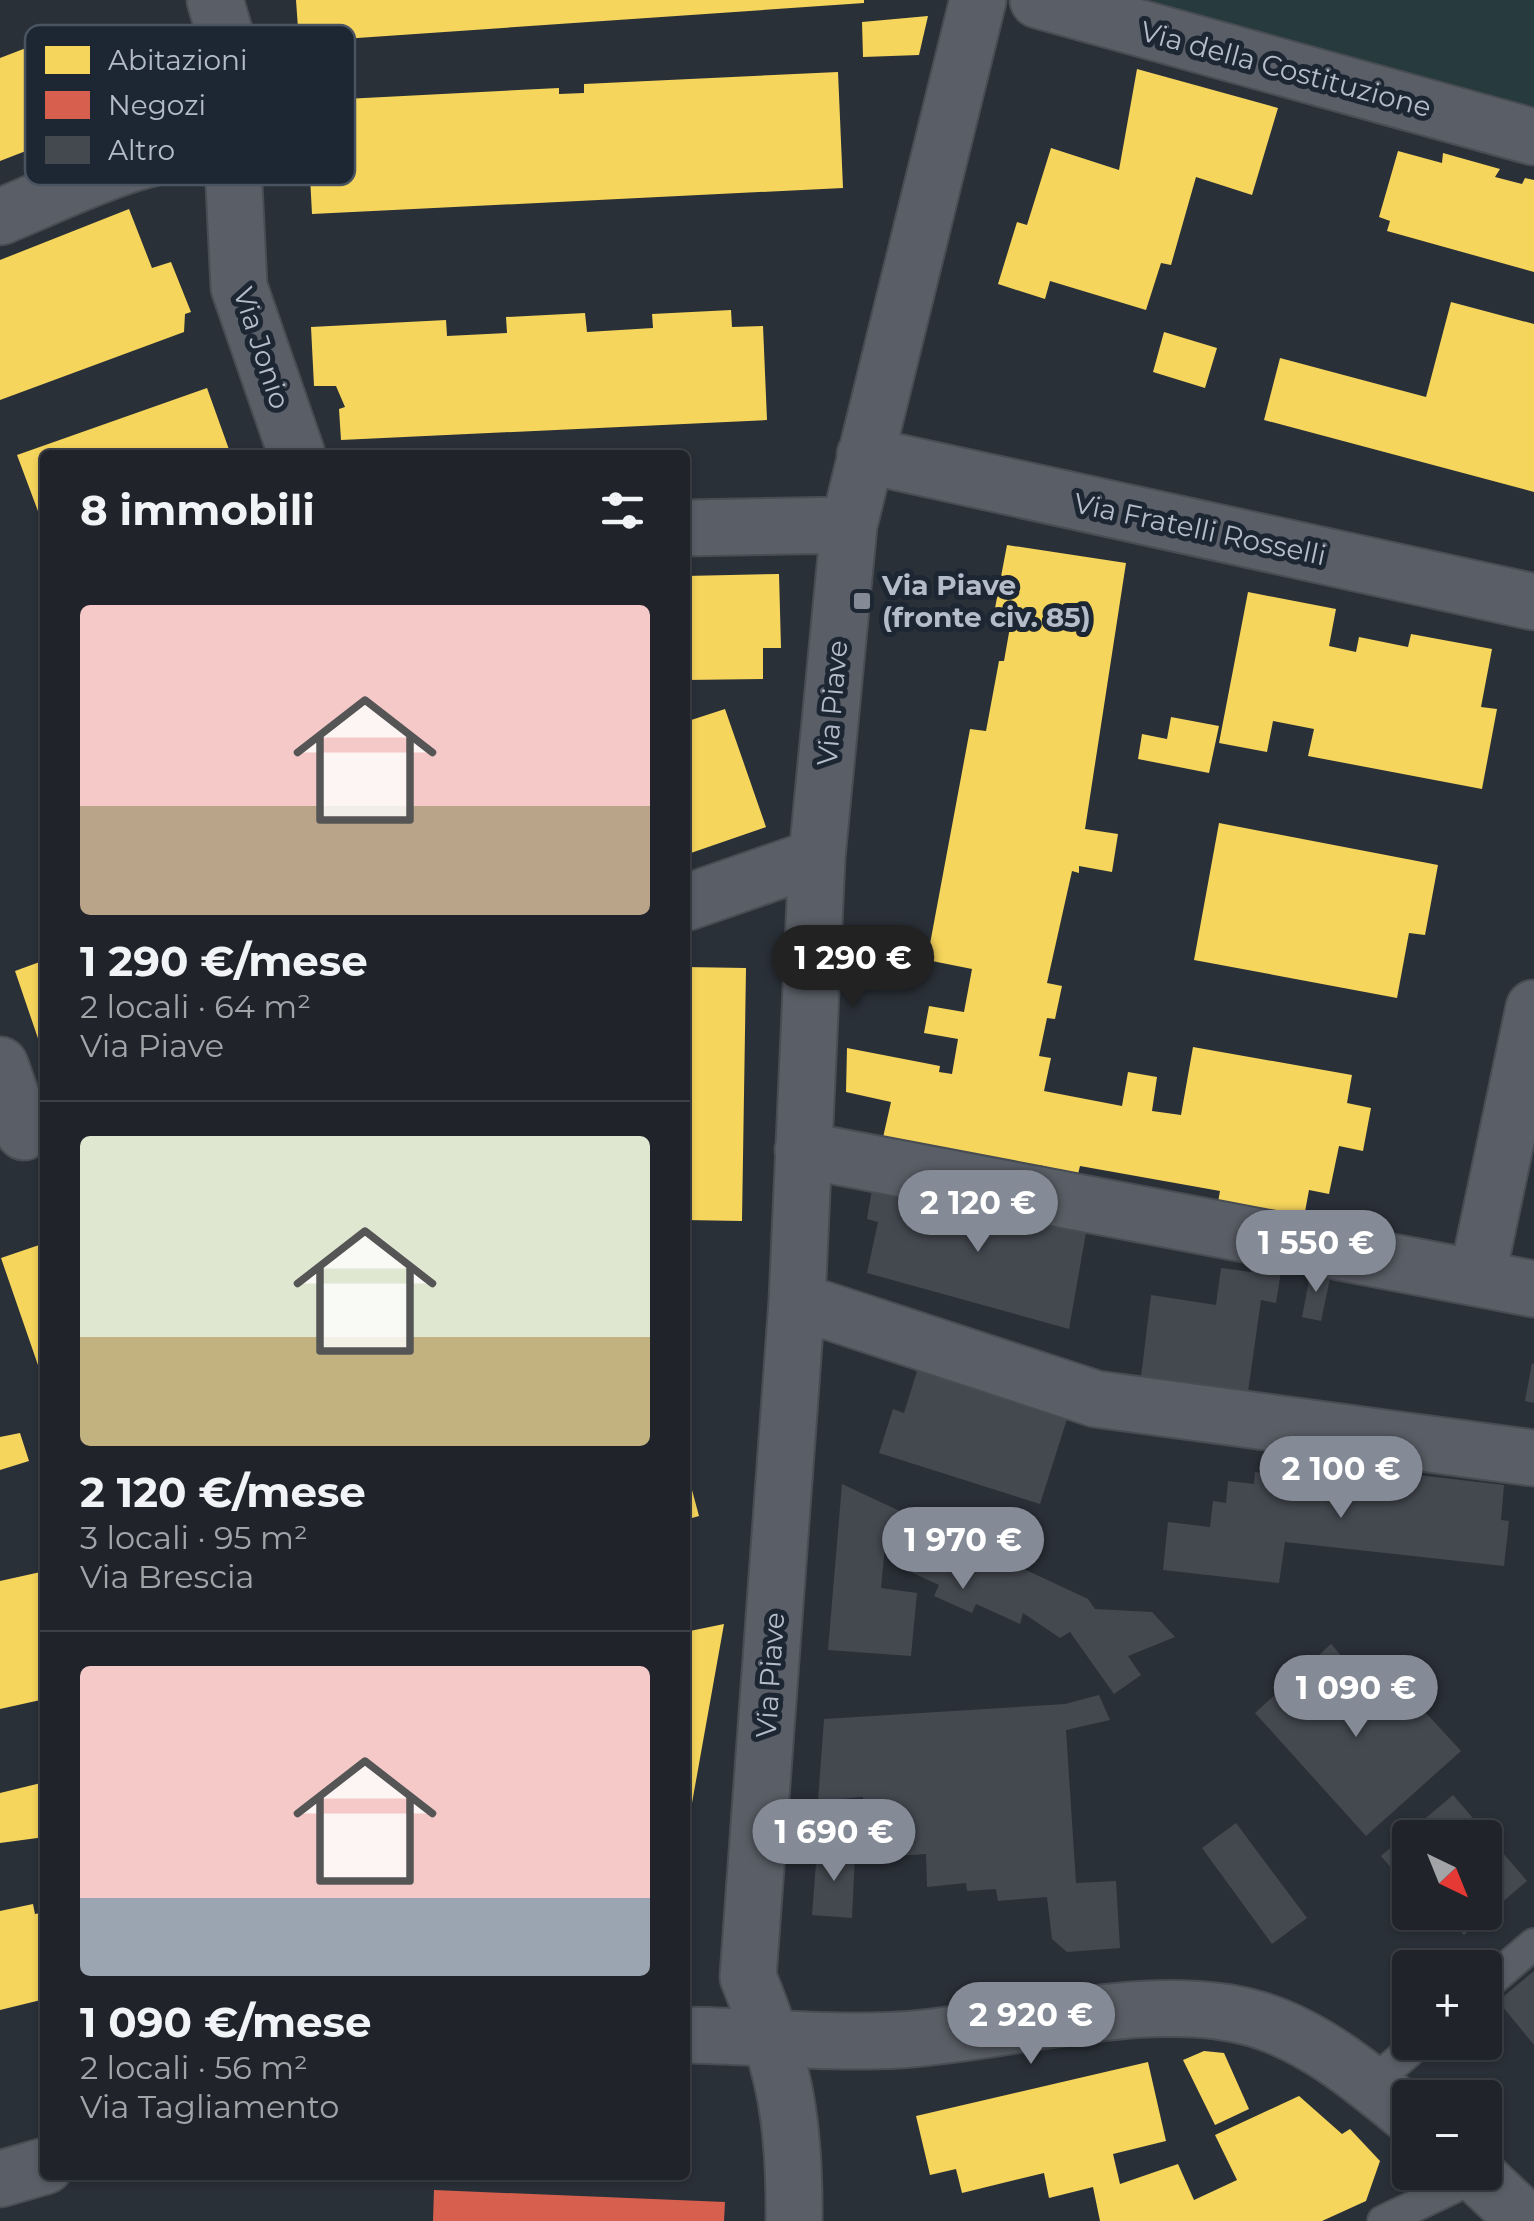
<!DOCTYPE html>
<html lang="it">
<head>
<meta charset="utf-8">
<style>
  body { margin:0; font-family:Montserrat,sans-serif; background:#2d3036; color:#f1f3f6; height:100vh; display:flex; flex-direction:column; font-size:38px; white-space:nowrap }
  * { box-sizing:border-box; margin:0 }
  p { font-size:32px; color:#a2a4a8 }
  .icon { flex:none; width:55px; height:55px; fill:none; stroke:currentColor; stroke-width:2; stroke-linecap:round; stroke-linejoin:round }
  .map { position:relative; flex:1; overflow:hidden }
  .sheet { position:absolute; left:40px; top:450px; width:650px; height:1730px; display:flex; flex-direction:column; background:#20242a; border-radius:10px; box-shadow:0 2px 8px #0004,0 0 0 2px #3d4147 }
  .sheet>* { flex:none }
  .needle { width:65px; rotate:137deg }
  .fabs { position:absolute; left:1392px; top:1820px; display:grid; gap:20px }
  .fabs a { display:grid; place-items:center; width:110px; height:110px; border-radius:10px; background:#20242a; box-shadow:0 2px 8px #0004,0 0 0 2px #3d4147; font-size:50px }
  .price { position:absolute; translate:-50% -85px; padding:0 22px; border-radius:35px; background:#848b96; color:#fff; font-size:32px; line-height:65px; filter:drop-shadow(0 2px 5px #0008) }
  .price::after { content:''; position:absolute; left:50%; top:60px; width:30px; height:22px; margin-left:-15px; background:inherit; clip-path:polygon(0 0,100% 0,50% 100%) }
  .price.on { background:#222; color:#fff }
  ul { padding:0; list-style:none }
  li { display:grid; align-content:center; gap:20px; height:530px; padding:0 40px }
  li+li { border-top:2px solid #3d4147 }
  li span { display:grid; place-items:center; height:310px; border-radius:10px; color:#555 }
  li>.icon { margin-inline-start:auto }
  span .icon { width:180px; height:180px; fill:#fffc; stroke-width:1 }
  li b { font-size:42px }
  h2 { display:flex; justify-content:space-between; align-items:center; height:120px; padding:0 40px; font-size:42px }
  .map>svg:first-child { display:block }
  .green { fill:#273a3e }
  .homes { fill:#f6d55c }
  .shops { fill:#d6604d }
  .building { fill:#444950 }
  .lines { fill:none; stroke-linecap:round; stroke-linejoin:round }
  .service-casing { stroke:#484c53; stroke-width:34 }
  .minor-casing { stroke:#484c53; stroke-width:59 }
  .tertiary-casing { stroke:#484c53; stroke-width:59 }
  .service { stroke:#5a5e66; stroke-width:30 }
  .minor { stroke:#5a5e66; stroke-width:55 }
  .tertiary { stroke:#5a5e66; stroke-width:55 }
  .poi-dot { fill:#848b96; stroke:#1d2633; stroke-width:4 }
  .labels { text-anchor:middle; stroke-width:10; stroke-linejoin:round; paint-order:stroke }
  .street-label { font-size:28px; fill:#b4bcc9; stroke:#1d2633 }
  .poi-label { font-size:28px; font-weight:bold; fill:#b4bcc9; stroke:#1d2633; text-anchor:start }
  .key { fill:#1d2633; stroke:#4a5360; stroke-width:2.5 }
  .key-label { font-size:28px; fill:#b4bcc9 }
</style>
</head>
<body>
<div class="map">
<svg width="1534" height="2221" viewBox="0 0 1534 2221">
  <rect width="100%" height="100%" fill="#2a3038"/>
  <!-- green -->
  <path class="green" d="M1142 0H1534V109Z"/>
  <!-- homes -->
  <path class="homes" d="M296 0H864V3L299 42Z
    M928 16 919 55 863 57 862 22Z
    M60 35 93 125 0 161V58Z
    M1137 69 1278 108 1252 195 1196 177 1171 265 1161 263 1146 310 1050 281 1045 299 998 284 1017 222 1027 225 1051 148 1119 170Z
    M838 72 843 188 312 214 306 101 559 88V94L584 93V84Z
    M1398 151 1442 163 1443 153 1500 169 1495 177 1522 184 1525 178 1534 180V272L1387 231 1390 221 1379 217Z
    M129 209 152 268 171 262 191 312 185 314 184 332 0 400V260Z
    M1451 302 1534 324V492L1264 420 1280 358 1426 397Z
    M731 310 732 327 763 326 767 420 341 440 339 409 345 407 336 386H314L311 327 446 320 447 336 507 333 506 317 585 313 587 332 653 328 652 314Z
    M1164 332 1217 348 1205 388 1153 372Z
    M207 388 231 455H45V530L17 455Z
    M1007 545 1126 563 1085 829 1118 834 1112 872 1079 866V873L1072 871 1047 983 1062 986 1055 1019 1047 1018 1039 1056 1051 1058 1044 1091 1122 1106 1128 1072 1157 1077 1152 1111 1181 1115 1193 1047 1352 1075 1347 1103 1371 1108 1363 1151 1339 1146 1329 1194 1309 1190 1304 1217 1218 1202 1220 1191 1080 1166 1078 1174 1039 1165 1037 1176 882 1142 891 1102 846 1092 847 1048 940 1066 939 1072 952 1074 958 1039 924 1033 929 1006 964 1012 972 969 927 960 970 729 986 731 999 661H1004L1010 627 992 624Z
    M779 574 781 648H763V679L685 680V576Z
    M1248 592 1336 609 1329 646 1356 652 1359 637 1408 647 1411 634 1492 649 1481 707 1497 709 1482 789 1308 756 1314 729 1273 721 1267 752 1219 743Z
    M725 709 766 827 685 855V722Z
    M1171 717 1219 726 1209 773 1138 759 1142 734 1167 739Z
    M1219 823 1438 865 1425 935 1409 933 1397 998 1194 960Z
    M45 960V1056H44L15 971Z
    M685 967 746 968 742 1221 685 1220Z
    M45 1243V1366L39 1368 1 1258Z
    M20 1433 29 1461 0 1470V1437Z
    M685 1464 699 1516 685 1520Z
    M45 1571V1699L0 1709V1581Z
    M724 1624 687 1831H685V1632Z
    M45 1782V1837L0 1843V1793Z
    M33 1904 35 1914 45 1912V1999L0 2010V1911Z
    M1204 2051 1224 2053 1249 2109 1215 2125 1183 2060Z
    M1148 2062 1166 2141 1113 2154 1120 2184 1178 2164 1194 2200 1237 2180 1215 2135 1299 2096 1342 2134 1350 2129 1380 2161 1366 2201 1322 2221H1100L1093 2187 1049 2198 1044 2173 962 2193 956 2169 930 2175 916 2116Z"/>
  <!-- shops -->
  <path class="shops" d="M434 2190 725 2202 724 2221H433Z"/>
  <!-- building -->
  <path class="building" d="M872 1189 1087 1227 1069 1329 867 1273 878 1222 867 1219Z
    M1252 1261 1282 1265 1276 1303 1261 1300 1248 1392 1141 1377 1151 1295 1216 1305 1221 1268 1251 1272Z
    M1311 1270 1331 1274 1321 1321 1302 1317Z
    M1532 1363 1534 1364V1403L1525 1401Z
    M918 1368 1068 1416 1040 1504 879 1453 893 1409 904 1413Z
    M1304 1462 1504 1485 1501 1520 1509 1521 1504 1566 1285 1542 1279 1583 1163 1570 1168 1522 1210 1527 1213 1501 1226 1503 1228 1481 1254 1484 1255 1472 1303 1477Z
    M842 1484 1088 1599 1095 1609 1152 1612 1175 1637 1128 1656 1141 1675 1114 1694 1070 1632 1060 1638 1023 1613 1020 1624 976 1604 972 1613 934 1596 939 1585 893 1564 902 1546H885L881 1588 917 1593 911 1656 828 1650Z
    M1331 1644 1396 1718 1415 1701 1461 1751 1366 1836 1255 1713Z
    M1099 1695 1110 1720 1066 1730 1076 1883 1116 1881 1120 1948 1067 1952 1052 1939 1047 1897 998 1901 996 1889 967 1891 966 1883 927 1887 926 1854 865 1858 863 1797 818 1801 824 1719 1065 1704Z
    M1453 1795 1527 1881 1464 1935 1444 1912H1485V1838H1410V1890L1381 1856Z
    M1236 1823 1307 1918 1272 1944 1202 1848Z
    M817 1850 855 1852 852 1918 812 1915Z
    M1534 1971V2045L1498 2001Z"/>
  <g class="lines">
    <!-- service casing -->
    <g class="service-casing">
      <path id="service" d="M1485 1986 1534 1944
        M1371 2084 1420 2042
        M1383 2221 1478 2176"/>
    </g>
    <!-- minor casing -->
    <g class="minor-casing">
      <path id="minor" d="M215 0 227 41 239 287 297 455
        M1038 0 1534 137
        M0 217C74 187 148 145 230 150
        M865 455 1534 602
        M685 528 849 525
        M685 903 817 857
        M0 1065 24 1132
        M803 1150 1534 1289
        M1477 1278 1534 1008
        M797 1301 1096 1399 1534 1458
        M794 2221C795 2123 785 2067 748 1977L797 1301 817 857 849 525 978 0"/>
    </g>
    <!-- tertiary casing -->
    <g class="tertiary-casing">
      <path id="tertiary" d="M685 2035C756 2036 829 2044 899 2040 1007 2034 1152 1988 1256 2019 1314 2036 1364 2078 1410 2116
        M1474 2172 1526 2221
        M0 2179 45 2166"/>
    </g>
    <!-- service -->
    <use href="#service" class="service"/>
    <!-- minor -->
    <use href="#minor" class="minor"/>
    <!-- tertiary -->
    <use href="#tertiary" class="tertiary"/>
  </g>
  <!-- markers -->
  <rect class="poi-dot" x="852" y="591" width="20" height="20" rx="5"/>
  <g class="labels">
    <!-- street labels -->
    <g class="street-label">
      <text transform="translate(1286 69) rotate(15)" y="10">Via della Costituzione</text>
      <text transform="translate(262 348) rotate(72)" y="10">Via Jonio</text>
      <text transform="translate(1200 529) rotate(12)" y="10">Via Fratelli Rosselli</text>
      <text transform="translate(832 703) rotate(-85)" y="10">Via Piave</text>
      <text transform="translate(770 1675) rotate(-86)" y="10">Via Piave</text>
    </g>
    <!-- poi labels -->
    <g class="poi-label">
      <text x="882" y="595">Via Piave<tspan x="882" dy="32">(fronte civ. 85)</tspan></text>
    </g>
  </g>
  <!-- legend -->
  <rect x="25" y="25" width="330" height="160" rx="15" class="key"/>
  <rect x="45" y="46" width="45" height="28" fill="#f6d55c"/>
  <rect x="45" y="91" width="45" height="28" fill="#d6604d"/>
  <rect x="45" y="136" width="45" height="28" fill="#444950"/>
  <g class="key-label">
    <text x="108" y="70">Abitazioni</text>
    <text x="108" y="115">Negozi</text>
    <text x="108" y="160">Altro</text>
  </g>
</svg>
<div class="fabs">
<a><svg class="needle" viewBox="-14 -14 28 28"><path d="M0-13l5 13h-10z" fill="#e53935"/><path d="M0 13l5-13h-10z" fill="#a2a4a8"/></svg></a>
<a>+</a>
<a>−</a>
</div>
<b class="price on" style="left:853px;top:1010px">1 290 €</b>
<b class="price" style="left:978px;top:1255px">2 120 €</b>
<b class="price" style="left:1316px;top:1295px">1 550 €</b>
<b class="price" style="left:1341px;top:1521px">2 100 €</b>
<b class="price" style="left:963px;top:1592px">1 970 €</b>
<b class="price" style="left:1356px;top:1740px">1 090 €</b>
<b class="price" style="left:834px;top:1884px">1 690 €</b>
<b class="price" style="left:1031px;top:2067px">2 920 €</b>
<section class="sheet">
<h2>8 immobili<svg class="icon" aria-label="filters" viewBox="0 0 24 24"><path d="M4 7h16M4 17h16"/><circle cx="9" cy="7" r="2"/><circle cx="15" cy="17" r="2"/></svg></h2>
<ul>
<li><span style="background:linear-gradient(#f6c9c9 65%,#b9a48a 0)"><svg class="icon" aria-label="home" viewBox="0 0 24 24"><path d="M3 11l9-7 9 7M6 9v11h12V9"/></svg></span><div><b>1 290 €/mese</b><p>2 locali · 64 m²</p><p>Via Piave</p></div></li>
<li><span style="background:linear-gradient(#dfe7d0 65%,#c2b280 0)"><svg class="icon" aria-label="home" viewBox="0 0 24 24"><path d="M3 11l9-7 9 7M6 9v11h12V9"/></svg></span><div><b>2 120 €/mese</b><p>3 locali · 95 m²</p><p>Via Brescia</p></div></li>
<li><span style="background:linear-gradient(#f6c9c9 75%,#9aa5b1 0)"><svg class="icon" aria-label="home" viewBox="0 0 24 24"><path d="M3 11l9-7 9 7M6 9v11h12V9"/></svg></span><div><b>1 090 €/mese</b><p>2 locali · 56 m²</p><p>Via Tagliamento</p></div></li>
</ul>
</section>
</div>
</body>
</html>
